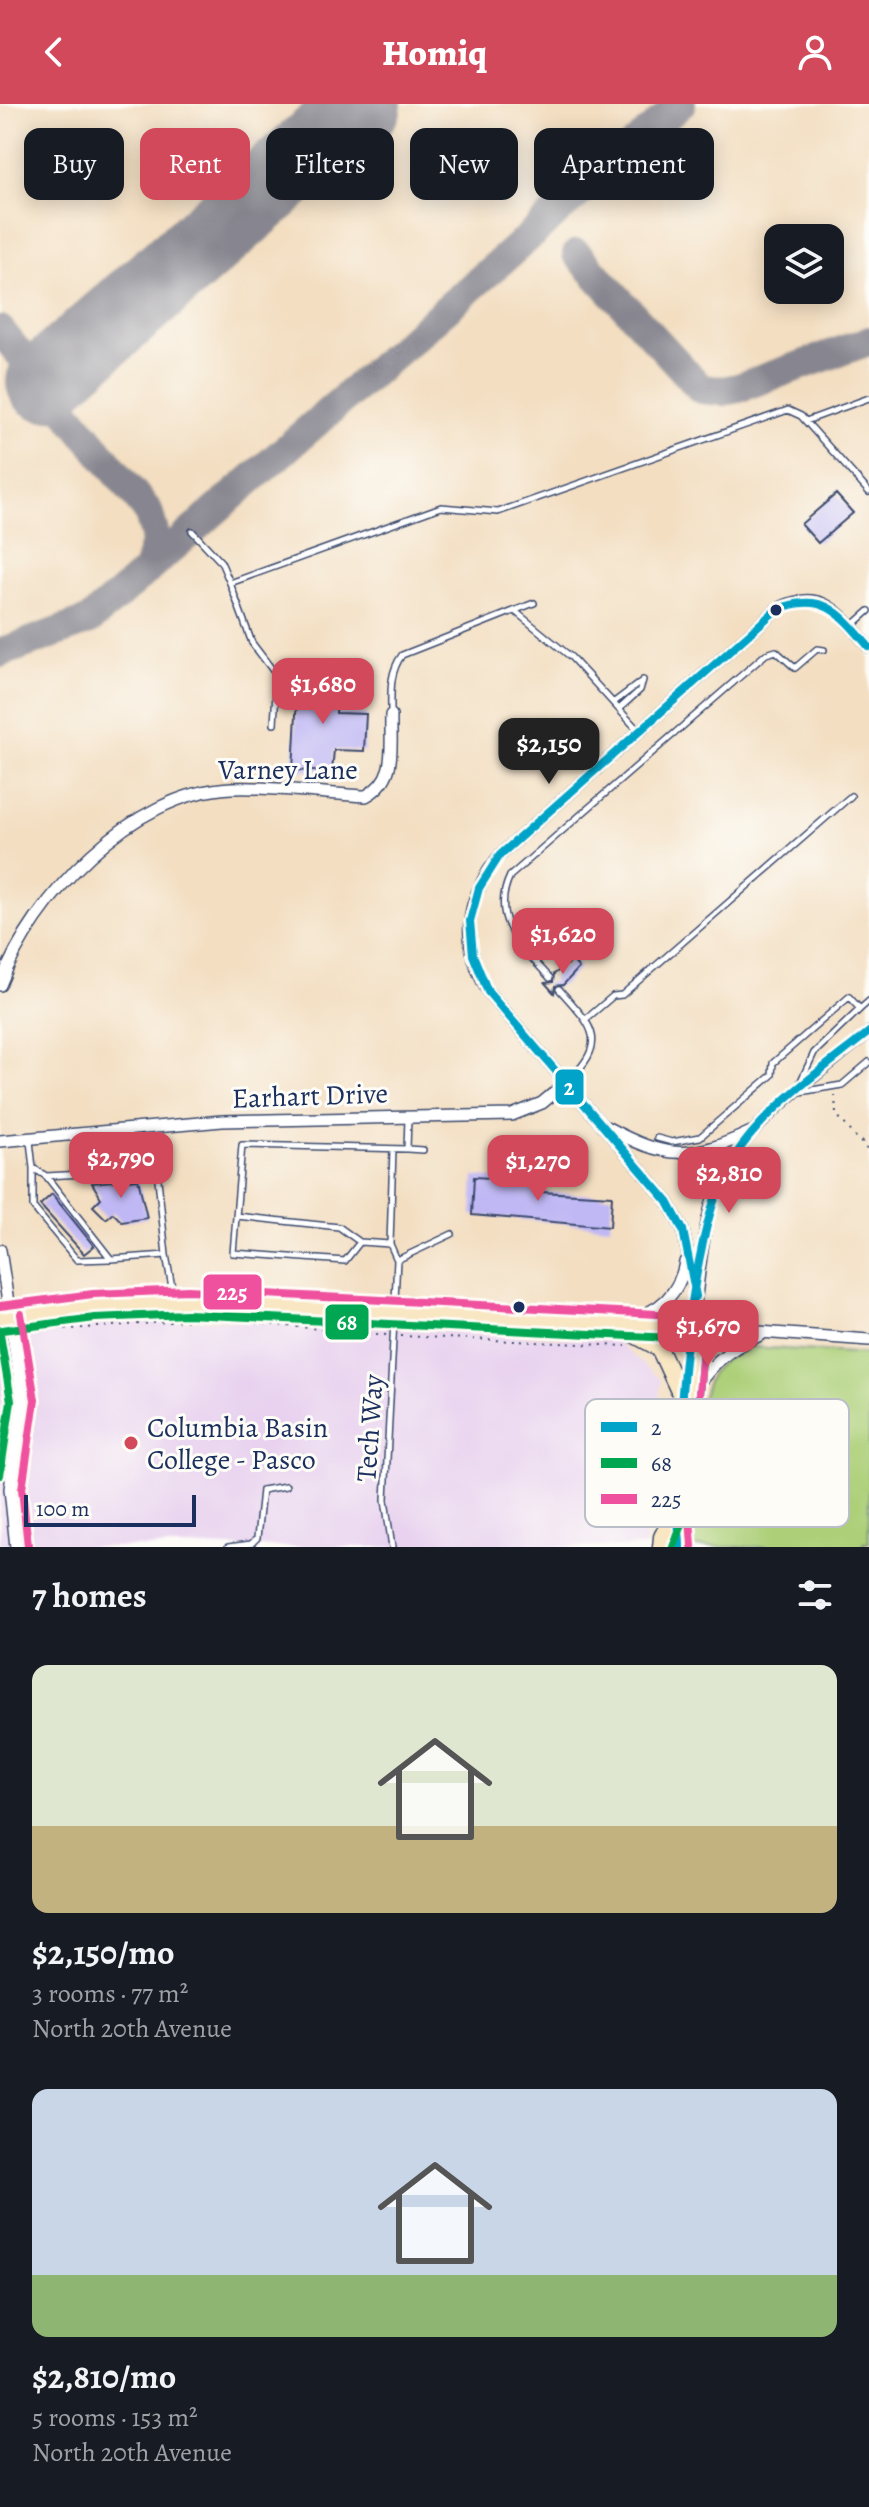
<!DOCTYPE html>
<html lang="en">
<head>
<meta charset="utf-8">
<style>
  body { margin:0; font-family:Alegreya,serif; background:#20242c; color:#f1f3f6; height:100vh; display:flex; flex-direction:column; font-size:30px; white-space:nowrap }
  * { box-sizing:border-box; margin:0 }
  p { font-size:26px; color:#9ea1a6 }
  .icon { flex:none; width:44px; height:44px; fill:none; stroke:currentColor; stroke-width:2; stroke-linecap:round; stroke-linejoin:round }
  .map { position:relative; height:1443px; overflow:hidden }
  .drawer { display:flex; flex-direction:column; background:#171b24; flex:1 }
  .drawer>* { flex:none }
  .guide { position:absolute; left:24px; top:24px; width:822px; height:72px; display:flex; gap:16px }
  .controls { position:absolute; left:764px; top:120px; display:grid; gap:16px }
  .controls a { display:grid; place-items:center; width:80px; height:80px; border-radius:16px; background:#171b24; box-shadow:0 4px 20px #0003; font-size:40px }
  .scale { position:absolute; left:24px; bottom:20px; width:172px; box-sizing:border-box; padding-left:8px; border:4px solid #1b2f5e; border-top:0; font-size:22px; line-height:28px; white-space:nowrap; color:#1b2f5e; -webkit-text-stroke:6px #fdfcf7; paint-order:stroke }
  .price { position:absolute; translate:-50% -68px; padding:0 18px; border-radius:16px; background:#d1495b; color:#fff; font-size:26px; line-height:52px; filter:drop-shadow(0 2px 4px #0008) }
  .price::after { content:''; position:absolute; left:50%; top:48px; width:24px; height:18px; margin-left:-12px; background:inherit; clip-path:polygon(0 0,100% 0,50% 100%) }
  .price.on { background:#222; color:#fff }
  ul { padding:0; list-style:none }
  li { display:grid; align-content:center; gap:16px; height:424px; padding:0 32px }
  li span { display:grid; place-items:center; height:248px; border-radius:16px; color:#555 }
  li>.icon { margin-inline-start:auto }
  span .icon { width:144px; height:144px; fill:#fffc; stroke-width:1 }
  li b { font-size:34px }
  h2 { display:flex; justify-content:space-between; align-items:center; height:96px; padding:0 32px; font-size:34px }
  .pill { padding:0 28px; border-radius:16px; background:#171b24; box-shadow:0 4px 20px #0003; font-size:28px; line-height:72px }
  .pill.on { background:#d1495b; color:#fff }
  header { display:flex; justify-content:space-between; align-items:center; height:104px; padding:0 32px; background:#d1495b; color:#fff; font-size:36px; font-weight:800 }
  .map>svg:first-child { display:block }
  .built { fill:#e8d2ef }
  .green { fill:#accf77; stroke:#647f6a; stroke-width:2 }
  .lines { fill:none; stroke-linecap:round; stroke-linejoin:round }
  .taxiway { stroke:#878690; stroke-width:30 }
  .runway { stroke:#878690; stroke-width:78 }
  .building { fill:#c0b8f4 }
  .service-casing { stroke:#3b496d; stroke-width:8 }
  .minor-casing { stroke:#3b496d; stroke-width:14 }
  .secondary-casing { stroke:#3b496d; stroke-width:19 }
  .path { stroke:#3b496d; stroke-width:2; stroke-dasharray:2 6; stroke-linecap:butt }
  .service { stroke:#fff; stroke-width:5 }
  .minor { stroke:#fff; stroke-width:11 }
  .secondary { stroke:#f9e7c3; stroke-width:16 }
  .bus-1-casing { stroke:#fdfcf7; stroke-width:14 }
  .bus-2-casing { stroke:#fdfcf7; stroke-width:14 }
  .bus-3-casing { stroke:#fdfcf7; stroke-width:14 }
  .bus-1 { stroke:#01a3c8; stroke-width:8 }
  .bus-2 { stroke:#00a651; stroke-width:8 }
  .bus-3 { stroke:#ef519e; stroke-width:8 }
  .bus-dot { fill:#1b2f5e; stroke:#fdfcf7; stroke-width:3 }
  .poi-dot { fill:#d1495b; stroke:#fdfcf7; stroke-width:3 }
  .labels { text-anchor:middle; stroke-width:6; stroke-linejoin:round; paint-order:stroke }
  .street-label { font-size:28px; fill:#1b2f5e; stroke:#fdfcf7 }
  .poi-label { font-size:28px; fill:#1b2f5e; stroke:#fdfcf7; text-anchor:start }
  .key { fill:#fdfcf7; stroke:#b9bec9; stroke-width:2 }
  .key-label { font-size:22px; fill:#1b2f5e }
  .line-badge { stroke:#fdfcf7; stroke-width:3 }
  .badge-label { font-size:22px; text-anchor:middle; font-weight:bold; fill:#fff }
</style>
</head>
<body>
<header><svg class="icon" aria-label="back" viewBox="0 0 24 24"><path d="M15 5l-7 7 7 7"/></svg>Homiq<svg class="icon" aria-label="person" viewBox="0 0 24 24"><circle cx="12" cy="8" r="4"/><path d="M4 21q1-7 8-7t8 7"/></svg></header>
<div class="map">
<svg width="869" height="1443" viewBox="0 0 869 1443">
  <rect width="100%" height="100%" fill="#fdfcf7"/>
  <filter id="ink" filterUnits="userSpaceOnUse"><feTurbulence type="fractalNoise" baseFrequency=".0125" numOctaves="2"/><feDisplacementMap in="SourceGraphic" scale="16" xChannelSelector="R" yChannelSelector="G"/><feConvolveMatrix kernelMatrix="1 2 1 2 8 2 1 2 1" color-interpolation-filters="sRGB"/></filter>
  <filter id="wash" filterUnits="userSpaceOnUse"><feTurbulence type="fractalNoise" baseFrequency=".006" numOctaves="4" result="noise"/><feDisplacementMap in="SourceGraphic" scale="32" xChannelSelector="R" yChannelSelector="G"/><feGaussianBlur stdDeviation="1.8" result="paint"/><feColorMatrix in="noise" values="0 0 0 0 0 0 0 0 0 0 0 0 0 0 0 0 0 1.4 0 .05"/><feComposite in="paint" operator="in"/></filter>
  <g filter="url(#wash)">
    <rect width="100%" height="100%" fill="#f3dec1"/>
    <!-- built -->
    <path class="built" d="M244 1215 615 1237 661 1276 645 1443H0V1236L95 1220Z"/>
    <!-- green -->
    <path class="green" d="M750 1243 869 1250V1439H864V1443H687C690 1404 692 1295 714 1266 724 1254 736 1249 750 1243Z"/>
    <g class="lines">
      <!-- taxiway -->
      <path class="taxiway" d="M577 150 701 285 723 287 738 284 869 237
        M0 226 148 407 156 435 147 467
        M0 549 90 516 681 0"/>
      <!-- runway -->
      <path class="runway" d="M45 278 363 0"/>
    </g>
    <g id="blocks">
      <!-- building -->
      <path class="building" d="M836 390 853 409 818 439 801 420Z
        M298 573 338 575 336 609 366 610 364 647 334 646 332 668 293 666Z
        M573 857 579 864 563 881 555 882 554 889 545 879 553 878 554 870Z
        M112 1040 113 1057 86 1059 85 1042Z
        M474 1073 541 1077V1088L612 1092 610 1123 472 1111Z
        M138 1075 147 1114 122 1118 113 1109 106 1115 93 1102 101 1094 92 1079Z
        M52 1090 94 1142 84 1150 40 1101Z"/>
    </g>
  </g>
  <g filter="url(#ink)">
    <use href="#blocks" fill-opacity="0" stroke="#3b496d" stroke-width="2"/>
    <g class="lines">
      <!-- service casing -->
      <g class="service-casing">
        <path id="service" d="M806 317 869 294
          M192 427 221 458 230 479
          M516 508 571 553 637 625
          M852 522 869 507
          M613 599 642 577
          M619 605 640 586 643 576
          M391 610C391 588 389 569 402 551L534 499
          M274 620 277 572 252 539 230 479 441 403 498 408 788 306 801 312 869 388
          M550 874C522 843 489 816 510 772L766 550 776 547 795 564 817 545 824 546
          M559 885C593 923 610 937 567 978
          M586 915 613 892 622 891 851 692
          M799 981 814 949 860 905
          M800 988 842 981 869 958
          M408 1014 407 1045 423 1046
          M657 1034 672 1038 700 1033 772 971 773 959 849 893 860 905 869 897
          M30 1037 33 1064 46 1072 111 1155 166 1151 174 1194
          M393 1045 390 1140 360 1138 345 1157 233 1149 242 1041 407 1045
          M33 1064V1103L77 1156 110 1155
          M46 1072 157 1066 166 1151
          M236 1112 339 1123 360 1138
          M390 1140 397 1156 385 1396 392 1443
          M397 1156 452 1130
          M228 1443 251 1440 257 1434 262 1386 286 1382"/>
      </g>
      <!-- minor casing -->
      <g class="minor-casing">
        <path id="minor" d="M0 881C34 793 131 689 231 684 275 682 322 690 366 692 398 674 390 645 391 611
          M869 928C818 971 747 1016 719 1079 703 1116 697 1182 693 1223L869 1236
          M606 1023C666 1055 690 1057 751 1028
          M0 1037 222 1017 512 1011 542 999 565 980
          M0 1146 23 1297 10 1385 16 1443
          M696 1192 683 1126 668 1098 488 888C460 837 464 796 500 751L776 506C822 481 841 511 869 543
          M628 1215C659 1209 680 1189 685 1158
          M687 1296C711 1261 722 1248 762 1230"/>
      </g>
      <!-- secondary casing -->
      <g class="secondary-casing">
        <path id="secondary" d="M0 1214 94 1202 187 1198 693 1223 677 1402 680 1443
          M620 1223 659 1244 684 1298
          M661 1443 662 1433 676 1404"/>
      </g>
      <!-- path -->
      <path class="path" d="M835 991 836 1010 869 1048
        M862 1038 869 1033
        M42 1227 52 1223 71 1225 209 1215 387 1231
        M401 1232 626 1242"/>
      <!-- service -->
      <use href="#service" class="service"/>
      <!-- minor -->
      <use href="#minor" class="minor"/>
      <!-- secondary -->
      <use href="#secondary" class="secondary"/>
      <!-- bus-1 casing -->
      <g class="bus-1-casing">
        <path id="bus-1" d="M696 1192 683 1126 668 1098 488 888 473 851 470 817 479 784 500 751 776 506C823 486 840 509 869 543
          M680 1443C680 1429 677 1415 677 1401 677 1318 690 1124 732 1056 765 1004 822 966 869 928"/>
      </g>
      <!-- bus-2 casing -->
      <g class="bus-2-casing">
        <path id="bus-2" d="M2 1226 95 1214 187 1210 692 1235
          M0 1231 11 1297 0 1371
          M673 1443 689 1404 705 1224"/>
      </g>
      <!-- bus-3 casing -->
      <g class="bus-3-casing">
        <path id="bus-3" d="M0 1202 93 1190 188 1186 697 1212 705 1223 689 1402 692 1442
          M21 1210 35 1296 22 1385 28 1442"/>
      </g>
      <!-- bus-1 -->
      <use href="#bus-1" class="bus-1"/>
      <!-- bus-2 -->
      <use href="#bus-2" class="bus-2"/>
      <!-- bus-3 -->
      <use href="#bus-3" class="bus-3"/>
    </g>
  </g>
  <!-- markers -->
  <g class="bus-dot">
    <circle cx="776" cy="506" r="7"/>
    <circle cx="519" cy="1203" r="7"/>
  </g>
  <circle class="poi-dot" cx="131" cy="1339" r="8"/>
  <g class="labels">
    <!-- street labels -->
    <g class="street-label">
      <text x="288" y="675">Varney Lane</text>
      <text transform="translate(310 991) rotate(-2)" y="10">Earhart Drive</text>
      <text transform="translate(369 1324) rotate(-86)" y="10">Tech Way</text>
    </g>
    <!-- poi labels -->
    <g class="poi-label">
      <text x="147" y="1333">Columbia Basin<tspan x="147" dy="32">College - Pasco</tspan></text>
    </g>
  </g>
  <!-- legend -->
  <rect x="585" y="1295" width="264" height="128" rx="12" class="key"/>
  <rect x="601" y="1318" width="36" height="10" fill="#01a3c8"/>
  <rect x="601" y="1354" width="36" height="10" fill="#00a651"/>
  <rect x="601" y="1390" width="36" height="10" fill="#ef519e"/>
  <g class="key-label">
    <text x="651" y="1331">2</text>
    <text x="651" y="1367">68</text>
    <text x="651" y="1403">225</text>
  </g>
  <g class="line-badge">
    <rect x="554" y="964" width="31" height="38" rx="8" fill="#01a3c8"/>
    <rect x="202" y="1169" width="61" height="38" rx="8" fill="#ef519e"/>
    <rect x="324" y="1199" width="46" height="38" rx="8" fill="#00a651"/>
  </g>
  <g class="badge-label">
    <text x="569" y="991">2</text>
    <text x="232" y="1196">225</text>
    <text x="347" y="1226">68</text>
  </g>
</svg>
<div class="controls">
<a><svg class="icon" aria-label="layers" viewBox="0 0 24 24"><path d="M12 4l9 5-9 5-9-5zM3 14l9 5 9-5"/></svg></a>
</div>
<div class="scale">100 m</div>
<b class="price" style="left:323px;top:622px">$1,680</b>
<b class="price on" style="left:549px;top:682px">$2,150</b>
<b class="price" style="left:563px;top:872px">$1,620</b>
<b class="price" style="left:121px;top:1096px">$2,790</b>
<b class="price" style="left:538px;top:1099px">$1,270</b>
<b class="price" style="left:729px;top:1111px">$2,810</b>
<b class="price" style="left:708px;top:1264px">$1,670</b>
<div class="guide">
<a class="pill">Buy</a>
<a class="pill on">Rent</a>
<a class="pill">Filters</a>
<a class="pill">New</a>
<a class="pill">Apartment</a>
</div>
</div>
<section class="drawer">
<h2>7 homes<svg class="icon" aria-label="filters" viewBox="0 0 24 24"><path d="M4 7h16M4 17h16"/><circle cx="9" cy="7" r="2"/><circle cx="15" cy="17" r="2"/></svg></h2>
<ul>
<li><span style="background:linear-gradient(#dfe7d0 65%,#c2b280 0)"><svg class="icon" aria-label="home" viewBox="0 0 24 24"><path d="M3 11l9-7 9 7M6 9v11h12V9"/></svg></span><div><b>$2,150/mo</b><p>3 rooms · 77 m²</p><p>North 20th Avenue</p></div></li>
<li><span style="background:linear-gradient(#c9d6e8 75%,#8fb573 0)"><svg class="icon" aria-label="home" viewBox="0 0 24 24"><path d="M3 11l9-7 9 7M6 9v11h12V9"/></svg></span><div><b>$2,810/mo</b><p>5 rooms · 153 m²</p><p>North 20th Avenue</p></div></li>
</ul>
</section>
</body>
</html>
